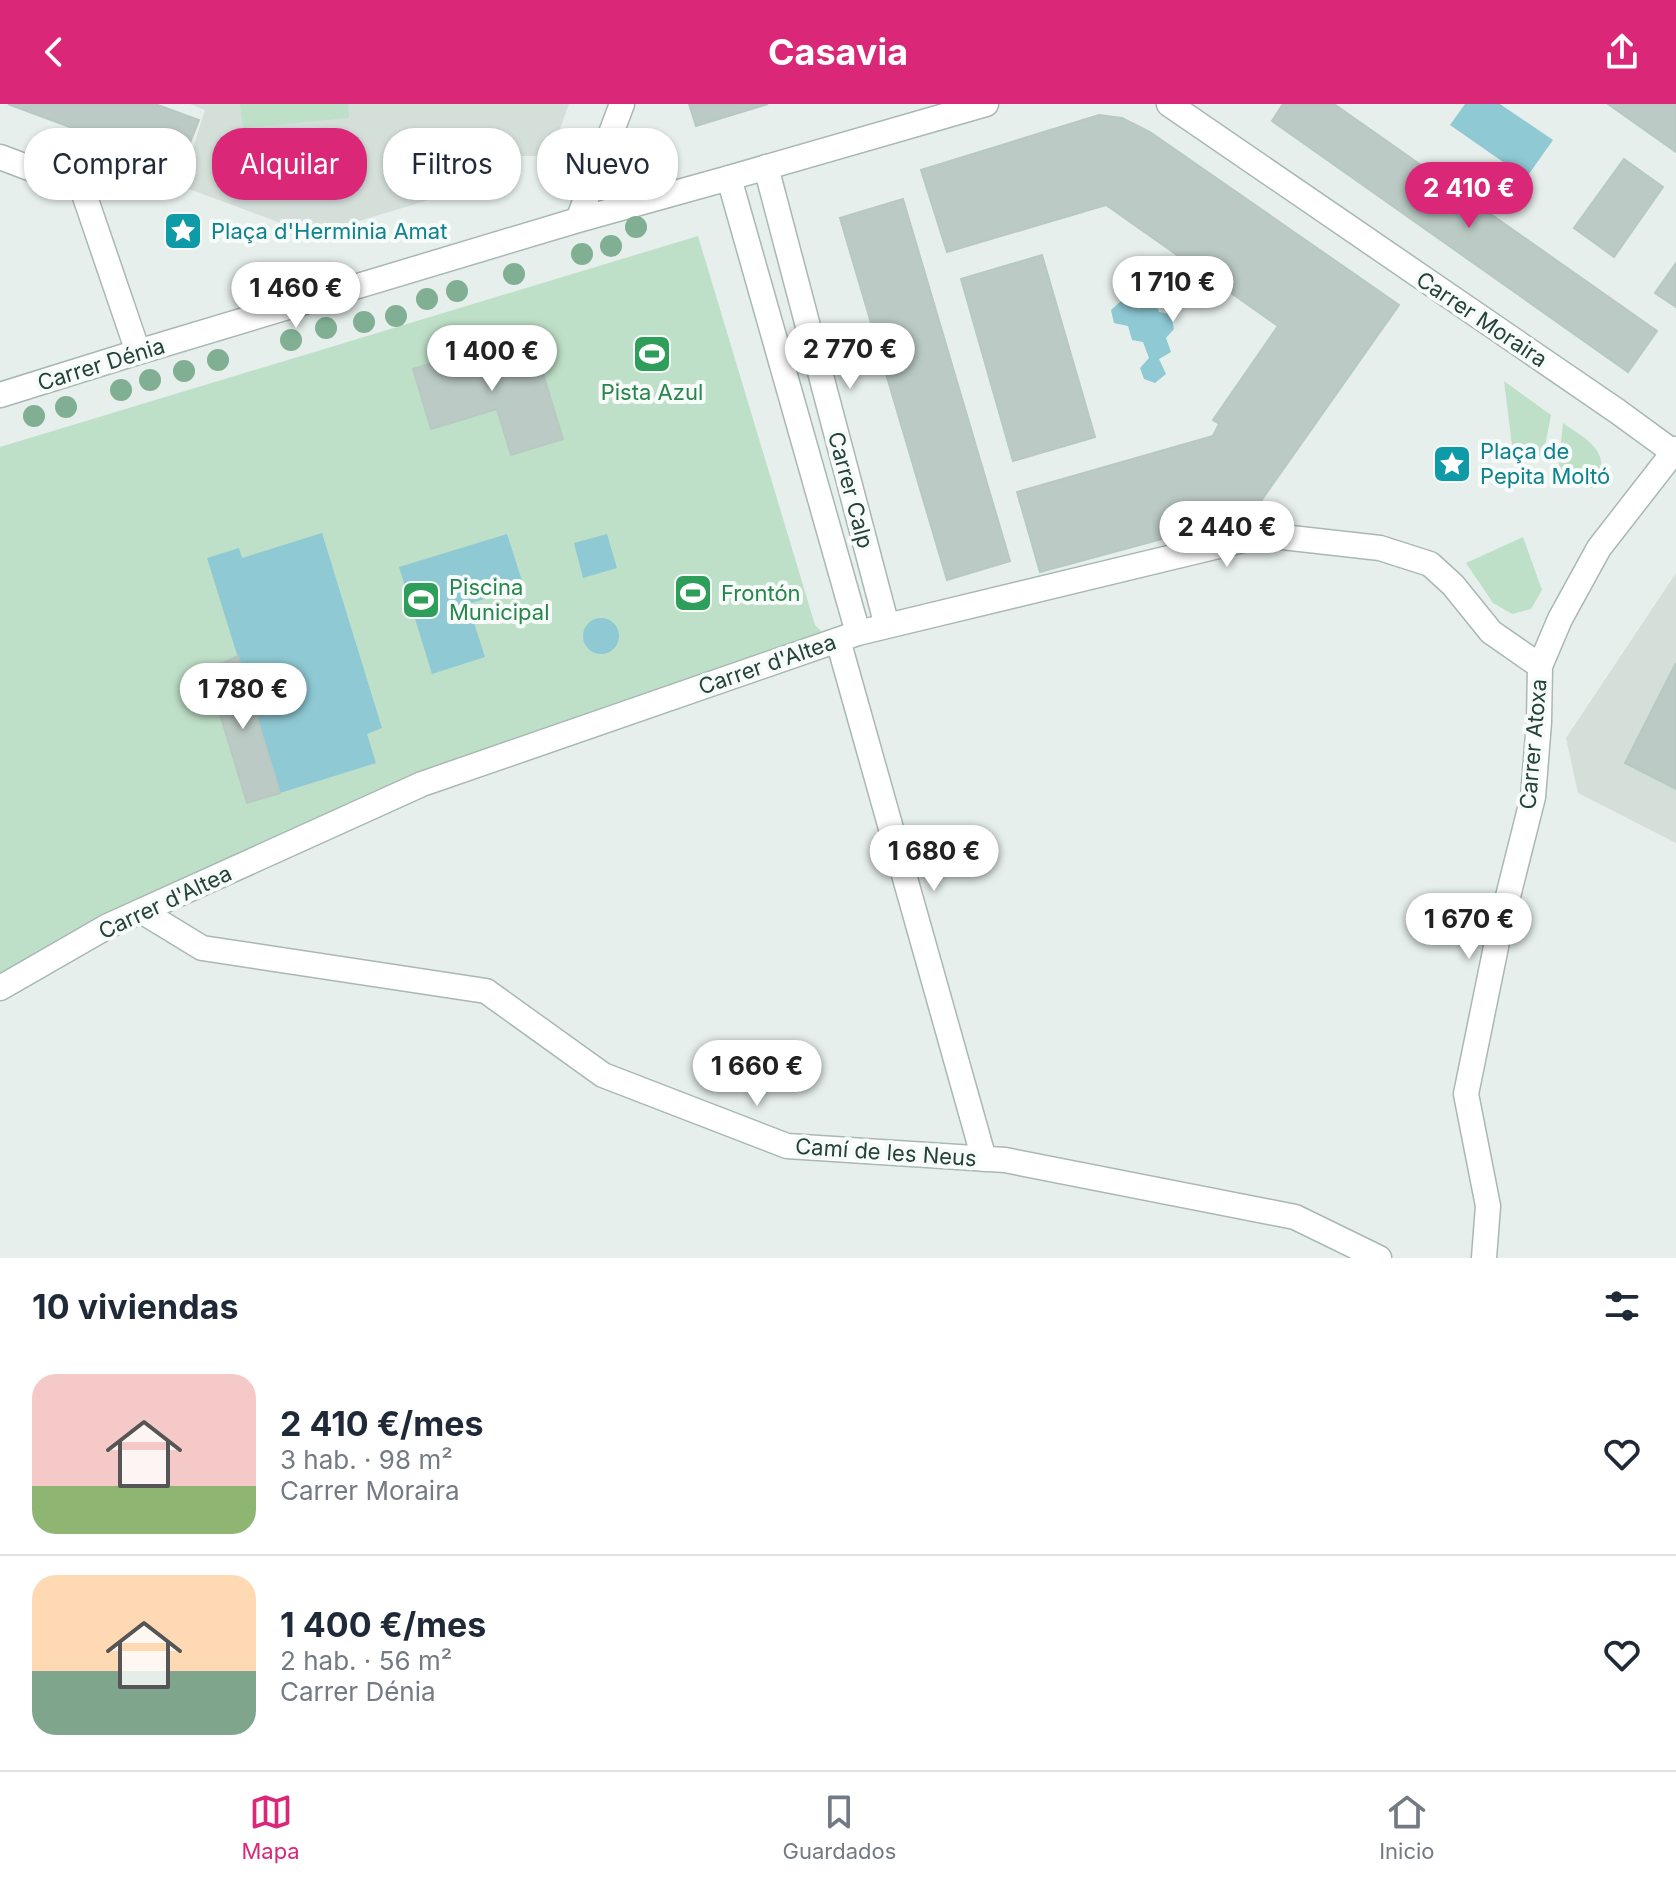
<!DOCTYPE html>
<html lang="es">
<head>
<meta charset="utf-8">
<style>
  body { margin:0; font-family:Inter,sans-serif; background:#f6f6f7; color:#1f2937; height:100vh; display:flex; flex-direction:column; font-size:30px; white-space:nowrap }
  * { box-sizing:border-box; margin:0 }
  p { font-size:26px; color:#747a83 }
  .icon { flex:none; width:44px; height:44px; fill:none; stroke:currentColor; stroke-width:2; stroke-linecap:round; stroke-linejoin:round }
  .map { position:relative; height:1154px; overflow:hidden }
  .sheet { display:flex; flex-direction:column; background:#fff; flex:1 }
  .sheet>* { flex:none }
  .banner { position:absolute; left:24px; top:24px; width:800px; height:72px; display:flex; gap:16px }
  .price { position:absolute; translate:-50% -68px; padding:0 18px; border-radius:28px; background:#fff; color:#222; font-size:26px; line-height:52px; filter:drop-shadow(0 2px 4px #0008) }
  .price::after { content:''; position:absolute; left:50%; top:48px; width:24px; height:18px; margin-left:-12px; background:inherit; clip-path:polygon(0 0,100% 0,50% 100%) }
  .price.on { background:#db2777; color:#fff }
  ul { padding:0; list-style:none }
  li { display:flex; align-items:center; gap:24px; height:200px; padding:0 32px }
  li+li { border-top:2px solid #e0e1e3 }
  li span { display:grid; place-items:center; flex:none; width:224px; height:160px; border-radius:24px; color:#555 }
  li>.icon { margin-inline-start:auto }
  span .icon { width:96px; height:96px; fill:#fffc; stroke-width:1 }
  li b { font-size:34px }
  h2 { display:flex; justify-content:space-between; align-items:center; height:96px; padding:0 32px; font-size:34px }
  .chip { padding:0 28px; border-radius:32px; background:#fff; box-shadow:0 2px 6px #0004; font-size:28px; line-height:72px }
  .chip.on { background:#db2777; color:#fff }
  header { display:flex; justify-content:space-between; align-items:center; height:104px; padding:0 32px; background:#db2777; color:#fff; font-size:36px; font-weight:700 }
  .dock { display:flex; justify-content:space-around; align-items:center; height:112px; border-top:2px solid #e0e1e3; background:#fff; font-size:22px; color:#747a83 }
  .dock a { display:grid; justify-items:center; gap:4px }
  .dock .on { color:#db2777 }
  .map>svg:first-child { display:block }
  .built { fill:#d4dfda }
  .green { fill:#bfe0c8 }
  .water { fill:#8ec9d4 }
  .building { fill:#bbcac4; stroke:#b8c9c2; stroke-width:2 }
  .lines { fill:none; stroke-linecap:round; stroke-linejoin:round }
  .minor-casing { stroke:#a8b8b2; stroke-width:27 }
  .tertiary-casing { stroke:#a8b8b2; stroke-width:27 }
  .minor { stroke:#fff; stroke-width:24 }
  .tertiary { stroke:#fff; stroke-width:24 }
  .tree { fill:#80af93 }
  .labels { text-anchor:middle; stroke-width:8; stroke-linejoin:round; paint-order:stroke }
  .culture-label { font-size:22px; fill:#0d838f; stroke:#f7fbf9; text-anchor:start }
  .street-label { font-size:22px; fill:#24423a; stroke:#f7fbf9 }
  .leisure-label { font-size:22px; fill:#27864d; stroke:#f7fbf9; text-anchor:start }
</style>
</head>
<body>
<header><svg class="icon" aria-label="back" viewBox="0 0 24 24"><path d="M15 5l-7 7 7 7"/></svg>Casavia<svg class="icon" aria-label="share" viewBox="0 0 24 24"><path d="M12 15V3M7 8l5-5 5 5M5 13v7h14v-7"/></svg></header>
<div class="map">
<svg width="1676" height="1154" viewBox="0 0 1676 1154">
  <rect width="100%" height="100%" fill="#e6efeb"/>
  <!-- built -->
  <path class="built" d="M190 0H569L550 52H497L478 81 313 131 181 82 205 6Z
    M1676 469V739L1578 689 1566 634Z"/>
  <!-- green -->
  <path class="green" d="M240 0H348L349 14 243 24Z
    M698 132 815 521 822 528 820 541 422 680 0 884V343Z
    M1504 277 1551 311 1543 352 1513 349Z
    M1563 319C1579 331 1605 342 1601 366 1600 372 1596 379 1593 384L1557 380Z
    M1523 433 1542 486 1531 505 1512 510 1493 499 1466 459Z"/>
  <!-- water -->
  <path class="water" d="M1465 0H1500L1553 36 1526 74 1450 21Z
    M1125 173 1137 175 1140 190 1153 193 1159 208 1171 210 1174 225 1166 234 1171 248 1159 255 1166 270 1155 279 1144 275 1140 264 1149 254 1143 238 1132 236 1128 222 1114 219 1111 206 1122 196 1115 182Z
    M322 429 382 624 367 630 376 659 280 689 207 454 239 444 242 454Z
    M507 430 524 483 468 500 485 553 432 570 399 463Z
    M607 430 617 464 583 474 574 439Z
    M583 532a18 18 0 1 1 36 0a18 18 0 1 1-36 0Z"/>
  <!-- building -->
  <path class="building" d="M8 0H155L199 16 180 64Z
    M689 0H768L696 22Z
    M1283 0H1334L1657 227 1628 268 1272 17Z
    M1608 0H1676V48Z
    M1099 11 1122 14 1150 28 1399 201 1251 411 1040 468 1017 388 1213 332 1219 320 1213 316 1278 222 1106 101 947 148 921 66Z
    M1624 55 1663 83 1614 153 1574 124Z
    M903 95 1010 457 947 476 840 114Z
    M1042 151 1095 333 1013 357 961 175Z
    M1676 159V203L1655 189Z
    M513 234 519 253 536 247 563 335 511 351 497 305 431 325 413 265Z
    M238 552 280 689 247 699 207 567Z
    M1676 559V685L1625 659Z"/>
  <g class="lines">
    <!-- minor casing -->
    <g class="minor-casing">
      <path id="minor" d="M1169 0 1617 307 1676 350
        M0 53 82 84 138 248
        M766 63 887 522
        M729 74 858 529
        M838 536 984 1055
        M143 808 202 844 486 887 603 971 787 1042 1005 1056 1295 1113 1379 1154
        M0 884 108 822 422 680 858 529 1264 431 1380 444 1430 460 1453 481 1491 528 1540 562
        M1484 1154 1488 1102 1466 990 1499 828 1533 693 1539 618 1540 562 1560 515 1599 444 1676 345"/>
    </g>
    <!-- tertiary casing -->
    <g class="tertiary-casing">
      <path id="tertiary" d="M578 116 622 0
        M0 291 138 248 578 116 729 74 986 0"/>
    </g>
    <!-- minor -->
    <use href="#minor" class="minor"/>
    <!-- tertiary -->
    <use href="#tertiary" class="tertiary"/>
  </g>
  <!-- trees -->
  <g class="tree">
    <circle cx="636" cy="123" r="11"/>
    <circle cx="611" cy="142" r="11"/>
    <circle cx="582" cy="150" r="11"/>
    <circle cx="514" cy="170" r="11"/>
    <circle cx="457" cy="187" r="11"/>
    <circle cx="427" cy="195" r="11"/>
    <circle cx="396" cy="212" r="11"/>
    <circle cx="364" cy="218" r="11"/>
    <circle cx="326" cy="224" r="11"/>
    <circle cx="291" cy="236" r="11"/>
    <circle cx="218" cy="256" r="11"/>
    <circle cx="184" cy="267" r="11"/>
    <circle cx="150" cy="276" r="11"/>
    <circle cx="121" cy="286" r="11"/>
    <circle cx="66" cy="303" r="11"/>
    <circle cx="34" cy="312" r="11"/>
  </g>
  <!-- icons -->
  <defs>
    <g id="sight-square" transform="scale(2)"><rect x="-9" y="-9" width="18" height="18" rx="4" fill="#0f9aa8" stroke="#f7fbf9"/><path d="M0-6L1.8-2.2L6-1.7L2.9 1.2L3.7 5.4L0 3.3L-3.7 5.4L-2.9 1.2L-6-1.7L-1.8-2.2Z" fill="#fff"/></g>
    <g id="stadium-square" transform="scale(2)"><rect x="-9" y="-9" width="18" height="18" rx="4" fill="#2e9e5b" stroke="#f7fbf9"/><path d="M0-5a6.5 5 0 1 0 0 10a6.5 5 0 1 0 0-10ZM-3.5-1.8h7v3.6h-7Z" fill="#fff"/></g>
  </defs>
  <g fill-rule="evenodd">
    <use href="#sight-square" x="183" y="127"/>
    <use href="#stadium-square" x="652" y="250"/>
    <use href="#sight-square" x="1452" y="360"/>
    <use href="#stadium-square" x="693" y="489"/>
    <use href="#stadium-square" x="421" y="496"/>
  </g>
  <g class="labels">
    <!-- culture labels -->
    <g class="culture-label">
      <text x="211" y="135">Plaça d'Herminia Amat</text>
      <text x="1480" y="355">Plaça de<tspan x="1480" dy="25">Pepita Moltó</tspan></text>
    </g>
    <!-- street labels -->
    <g class="street-label">
      <text transform="translate(1482 215) rotate(34)" y="8">Carrer Moraira</text>
      <text transform="translate(101 260) rotate(-17)" y="8">Carrer Dénia</text>
      <text transform="translate(851 386) rotate(75)" y="8">Carrer Calp</text>
      <text transform="translate(767 560) rotate(-19)" y="8">Carrer d'Altea</text>
      <text transform="translate(1533 640) rotate(-85)" y="8">Carrer Atoxa</text>
      <text transform="translate(165 798) rotate(-25)" y="8">Carrer d'Altea</text>
      <text transform="translate(886 1048) rotate(4)" y="8">Camí de les Neus</text>
    </g>
    <!-- leisure labels -->
    <g class="leisure-label">
      <text x="652" y="296" text-anchor="middle">Pista Azul</text>
      <text x="449" y="491">Piscina<tspan x="449" dy="25">Municipal</tspan></text>
      <text x="721" y="497">Frontón</text>
    </g>
  </g>
</svg>
<b class="price on" style="left:1469px;top:126px">2 410 €</b>
<b class="price" style="left:1173px;top:220px">1 710 €</b>
<b class="price" style="left:296px;top:226px">1 460 €</b>
<b class="price" style="left:850px;top:287px">2 770 €</b>
<b class="price" style="left:492px;top:289px">1 400 €</b>
<b class="price" style="left:1227px;top:465px">2 440 €</b>
<b class="price" style="left:243px;top:627px">1 780 €</b>
<b class="price" style="left:934px;top:789px">1 680 €</b>
<b class="price" style="left:1469px;top:857px">1 670 €</b>
<b class="price" style="left:757px;top:1004px">1 660 €</b>
<div class="banner">
<a class="chip">Comprar</a>
<a class="chip on">Alquilar</a>
<a class="chip">Filtros</a>
<a class="chip">Nuevo</a>
</div>
</div>
<section class="sheet">
<h2>10 viviendas<svg class="icon" aria-label="filters" viewBox="0 0 24 24"><path d="M4 7h16M4 17h16"/><circle cx="9" cy="7" r="2"/><circle cx="15" cy="17" r="2"/></svg></h2>
<ul>
<li><span style="background:linear-gradient(#f6c9c9 70%,#8fb573 0)"><svg class="icon" aria-label="home" viewBox="0 0 24 24"><path d="M3 11l9-7 9 7M6 9v11h12V9"/></svg></span><div><b>2 410 €/mes</b><p>3 hab. · 98 m²</p><p>Carrer Moraira</p></div><svg class="icon" aria-label="heart" viewBox="0 0 24 24"><path d="M12 20l-8-8c-3-5 5-10 8-4 3-6 11-1 8 4z"/></svg></li>
<li><span style="background:linear-gradient(#ffd9b3 60%,#7fa58c 0)"><svg class="icon" aria-label="home" viewBox="0 0 24 24"><path d="M3 11l9-7 9 7M6 9v11h12V9"/></svg></span><div><b>1 400 €/mes</b><p>2 hab. · 56 m²</p><p>Carrer Dénia</p></div><svg class="icon" aria-label="heart" viewBox="0 0 24 24"><path d="M12 20l-8-8c-3-5 5-10 8-4 3-6 11-1 8 4z"/></svg></li>
</ul>
</section>
<nav class="dock">
<a class="on"><svg class="icon" aria-label="map" viewBox="0 0 24 24"><path d="M3 6l6-2 6 2 6-2v14l-6 2-6-2-6 2zM9 4v14M15 6v14"/></svg>Mapa</a>
<a><svg class="icon" aria-label="saved" viewBox="0 0 24 24"><path d="M7 4h10v16l-5-4-5 4z"/></svg>Guardados</a>
<a><svg class="icon" aria-label="home" viewBox="0 0 24 24"><path d="M3 11l9-7 9 7M6 9v11h12V9"/></svg>Inicio</a>
</nav>
</body>
</html>
